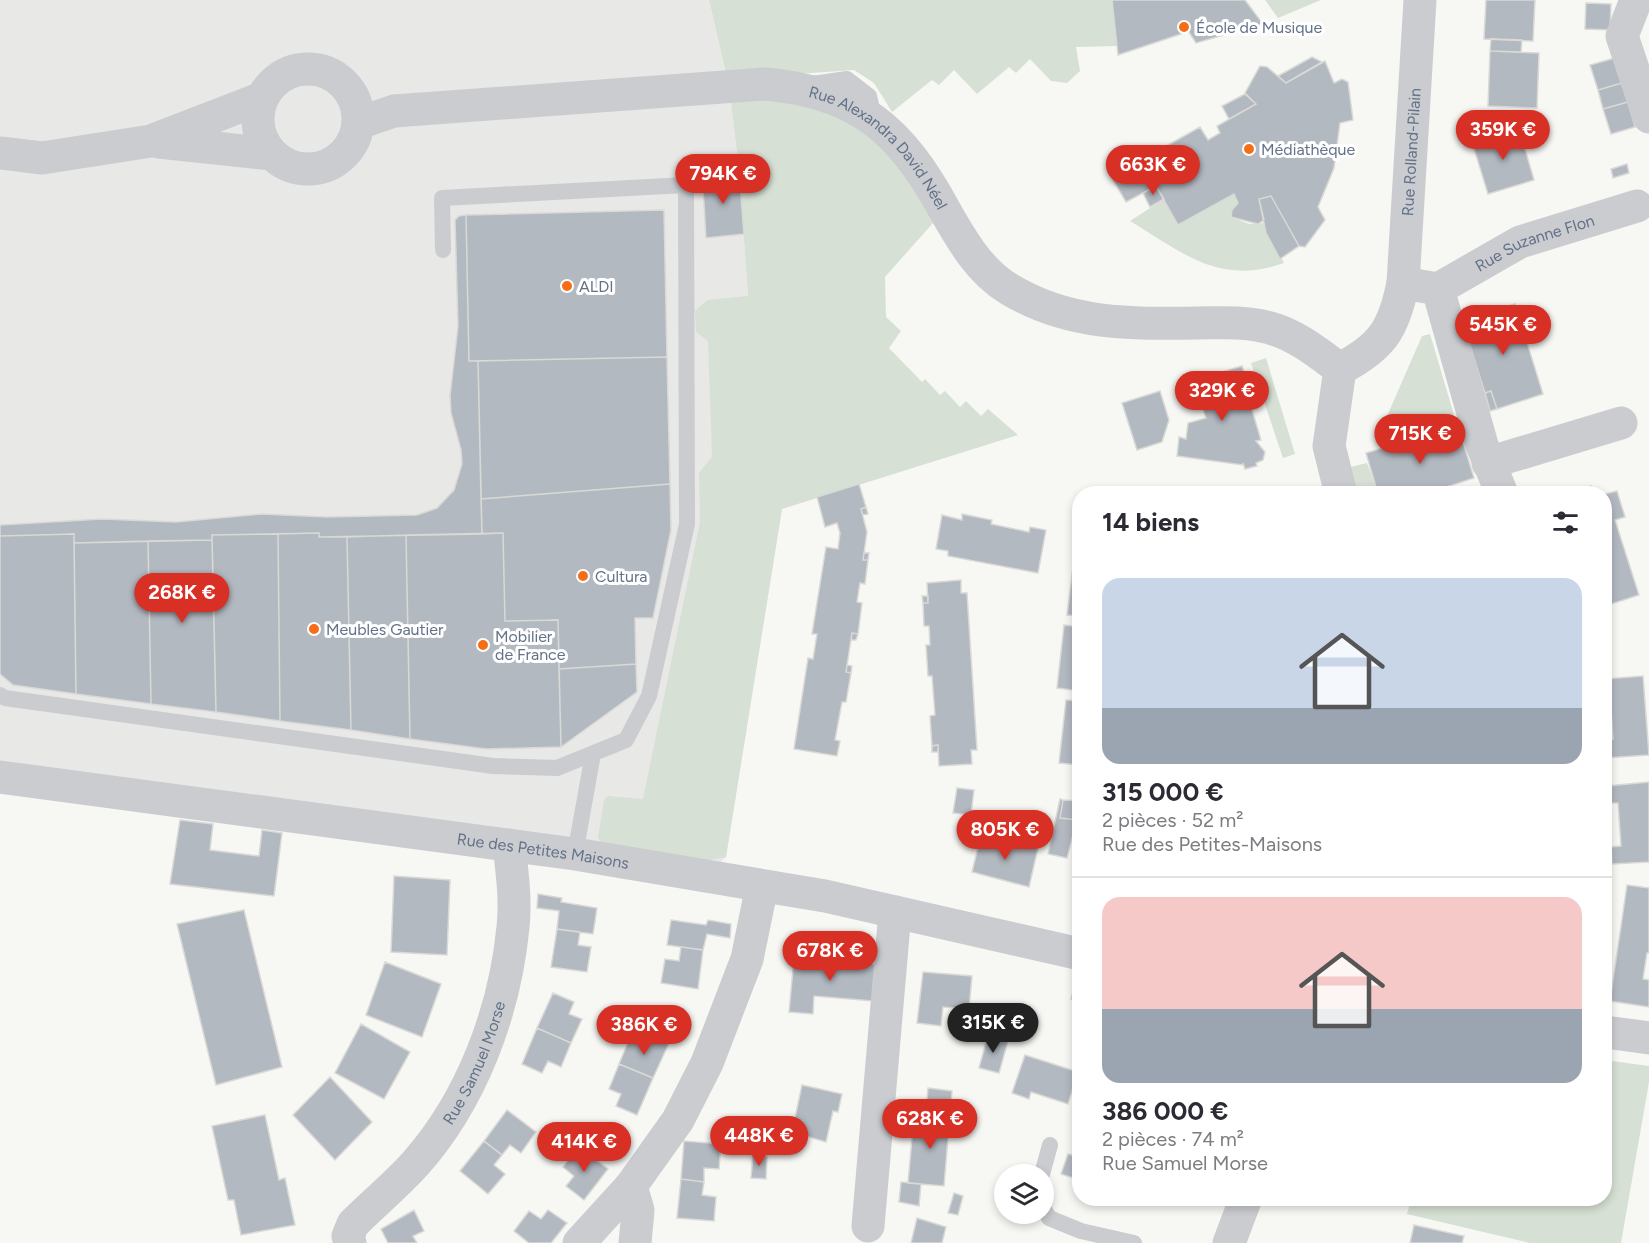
<!DOCTYPE html>
<html lang="fr">
<head>
<meta charset="utf-8">
<style>
  body { margin:0; font-family:Figtree,sans-serif; background:#f7f7f7; color:#2b2b33; height:100vh; display:flex; flex-direction:column; font-size:22px; white-space:nowrap }
  * { box-sizing:border-box; margin:0 }
  p { font-size:20px; color:#7c7c81 }
  .icon { flex:none; width:33px; height:33px; fill:none; stroke:currentColor; stroke-width:2; stroke-linecap:round; stroke-linejoin:round }
  .map { position:relative; flex:1; overflow:hidden }
  .side { position:absolute; left:1072px; top:486px; width:540px; height:720px; display:flex; flex-direction:column; background:#fff; border-radius:24px; box-shadow:0 3px 9px #0003 }
  .side>* { flex:none }
  .buttons { position:absolute; left:994px; top:1164px; display:grid; gap:12px }
  .buttons a { display:grid; place-items:center; width:60px; height:60px; border-radius:50%; background:#fff; box-shadow:0 3px 9px #0003; font-size:30px }
  .price { position:absolute; translate:-50% -51px; padding:0 14px; border-radius:21px; background:#d93025; color:#fff; font-size:20px; line-height:39px; filter:drop-shadow(0 2px 3px #0008) }
  .price::after { content:''; position:absolute; left:50%; top:36px; width:18px; height:14px; margin-left:-9px; background:inherit; clip-path:polygon(0 0,100% 0,50% 100%) }
  .price.selected { background:#222; color:#fff }
  ul { padding:0; list-style:none }
  li { display:grid; align-content:center; gap:12px; height:318px; padding:0 30px }
  li+li { border-top:2px solid #e1e1e2 }
  li span { display:grid; place-items:center; height:186px; border-radius:18px; color:#555 }
  li>.icon { margin-inline-start:auto }
  span .icon { width:108px; height:108px; fill:#fffc; stroke-width:1 }
  li b { font-size:26px }
  h2 { display:flex; justify-content:space-between; align-items:center; height:72px; padding:0 30px; font-size:26px }
  .map>svg:first-child { display:block }
  .built { fill:#e8e8e7 }
  .green { fill:#d7e0d4 }
  .building { fill:#b3b9c1; stroke:#d9d9d6; stroke-width:1.5 }
  .lines { fill:none; stroke-linecap:round; stroke-linejoin:round }
  .service { stroke:#caccd0; stroke-width:16 }
  .minor { stroke:#caccd0; stroke-width:33 }
  .poi-dot { fill:#f56e17; stroke:#fff; stroke-width:2 }
  .labels { text-anchor:middle; stroke-width:6; stroke-linejoin:round; paint-order:stroke }
  .poi-label { font-size:16px; fill:#637288; stroke:#fff; text-anchor:start }
  .street-label { font-size:16px; fill:#637288; stroke:#fff }
</style>
</head>
<body>
<div class="map">
<svg width="1649" height="1243" viewBox="0 0 1649 1243">
  <rect width="100%" height="100%" fill="#f7f8f4"/>
  <!-- built -->
  <path class="built" d="M0 0H709L730 94 739 171 748 296 782 509 726 857 706 876 0 777Z"/>
  <!-- green -->
  <path class="green" d="M709 0H1112L1117 46 1076 47 1080 71 1067 83 1051 81 1030 59 1016 73 1009 67 977 94 954 70 939 85 932 80 892 112 874 83 854 70 727 79Z
    M1265 0H1321L1278 18Z
    M730 94 840 111 907 164 933 223 885 277 886 317 901 331 889 348 922 382 925 379 940 395 945 391 960 407 966 401 981 416 988 409 1018 435 782 509 726 857 700 862 602 843 598 838 604 800 608 796 643 799 700 522 699 473 712 457 708 341 696 332 695 311 707 300 748 296 739 171Z
    M1234 194 1238 203 1232 210 1231 217 1249 224 1263 223 1284 263C1219 286 1183 253 1130 221L1164 199Z
    M1430 334 1454 415 1377 439 1422 336Z
    M1266 358 1295 454 1283 458 1251 363Z
    M1367 463 1378 493H1356L1346 468Z
    M1605 1060 1649 1066V1082L1621 1243H1530L1407 1214 1411 1199 1605 1198Z"/>
  <!-- building -->
  <path class="building" d="M1112 0H1245L1263 24 1196 43 1187 29 1180 31 1181 34 1118 55Z
    M1486 0H1535L1533 41 1484 39Z
    M1586 3 1611 4 1610 30 1585 29Z
    M1491 39 1522 40 1521 52 1490 51Z
    M1490 51 1539 53 1537 108 1488 106Z
    M1312 57 1322 62 1286 83 1278 76Z
    M1615 58 1622 83 1598 90 1590 65Z
    M1325 61 1334 83 1342 79 1348 82 1353 120 1340 123 1334 168 1318 207 1325 220 1305 247 1299 246 1271 196 1259 199 1264 220 1258 224 1231 217 1232 210 1238 203 1234 194 1178 225 1156 186 1126 202 1113 180 1138 167 1136 163 1200 127 1208 140 1220 133 1217 126 1256 104 1245 93 1260 66 1267 67 1286 83Z
    M1622 83 1628 102 1603 109 1598 90Z
    M1245 94 1256 104 1229 119 1222 106Z
    M1628 102 1635 127 1611 134 1603 109Z
    M1519 128 1534 180 1488 194 1472 142Z
    M1627 164 1629 173 1613 178 1611 169Z
    M739 171 744 234 706 238 703 188 708 187V173Z
    M1156 186 1164 199 1150 207 1143 193Z
    M1271 196 1299 246 1280 259 1266 233 1259 199Z
    M664 210 667 357 469 361 466 215Z
    M466 215 469 361H478L482 534 319 537V533L212 535V540L74 543V534L0 536V525L102 519 176 522 262 514 327 517 417 515 437 508 454 490 462 464 461 450 451 413 450 396 458 326 455 220 459 216Z
    M1515 304 1543 394 1497 409 1491 391 1485 393 1462 320Z
    M667 357 670 484 481 499 478 361Z
    M1242 366 1246 379 1243 380 1261 440 1256 441 1265 452 1263 460 1256 463 1257 466 1245 469 1243 463V465L1177 456 1179 437 1186 439 1188 423 1206 418 1201 404 1191 407 1183 384Z
    M1160 391 1169 420 1162 442 1137 450 1122 403Z
    M1491 391 1497 409 1490 411 1485 393Z
    M1458 425 1460 432 1438 439 1436 432Z
    M1436 432 1438 439 1460 432 1474 478 1425 494H1378L1366 453Z
    M670 484 671 530 653 618H635L636 664 559 669 558 620 505 621 503 533 482 534 481 499Z
    M859 484 866 507 861 509 867 532 863 560H868L865 584 860 583 857 602 862 603 858 634 852 633 846 672 851 673 846 702H842L835 740 840 741 837 756 794 749 808 658 813 659 817 634H812L826 547 838 549 840 533 837 523 825 527 817 497Z
    M1591 486 1594 494H1567Z
    M1617 491 1625 517 1615 520 1639 595 1605 606V494Z
    M866 507 868 514 863 515 861 509Z
    M962 514 992 520 991 524 1029 532 1030 527 1046 530 1038 573 948 556V551L936 549 942 515 962 520Z
    M319 533V537H347L351 730 280 721 278 534Z
    M503 533 505 621 558 620 561 747 486 749 410 739 406 535Z
    M74 534 76 694 13 685 0 674V536Z
    M278 534 280 721 216 712 212 535Z
    M406 535 410 739 351 730 347 537Z
    M212 540 216 712 151 704 148 541Z
    M148 541 151 704 76 694 74 543Z
    M1075 551 1080 552V616L1067 615Z
    M864 553H869L868 560H863Z
    M961 580V593H967L977 750H971L972 764 939 766 938 745 932 746 930 716 935 715 932 676H928L926 645H930L929 626H924L923 603H928L927 583Z
    M922 596H928V603H923Z
    M1064 625 1080 627V691L1057 688Z
    M852 633 858 634 856 640H851Z
    M636 664 637 692 561 747 559 669Z
    M847 665 852 666 851 673 846 672Z
    M1643 676 1649 755 1605 758V740L1613 739 1610 696 1605 697V679Z
    M1066 700 1080 701V765L1059 763Z
    M938 745V752H932V746Z
    M1649 782V862L1612 864 1611 847 1621 846 1618 803H1608L1607 786Z
    M957 788 974 790 971 815 953 813Z
    M1060 799 1063 800 1060 818 1077 820 1067 858 1048 854Z
    M1063 800 1080 801 1077 820 1060 818Z
    M180 820 213 824 210 850 259 856 262 830 282 833 274 896 170 884Z
    M981 835 1038 848 1029 887 972 872Z
    M394 876 450 880 447 955 391 952Z
    M1627 885 1649 888V953H1647L1643 979 1649 980V1007L1610 1001Z
    M538 894 562 898 561 902 597 908 593 934 557 929 559 911 537 908Z
    M244 910 282 1067 216 1085 177 924Z
    M671 920 706 925 708 920 731 924 730 938 707 934 703 950 667 945Z
    M557 929 580 932 578 945 591 947 587 972 551 967Z
    M681 947 703 950 698 989 661 983 665 959 679 961Z
    M794 958 876 964 873 1001 814 996 813 1014 789 1012Z
    M385 962 441 984 422 1037 366 1015Z
    M923 972 972 976 969 1009 943 1007 941 1026 917 1023Z
    M1080 985V1002L1071 999 1074 988Z
    M553 993 574 1002 569 1014 582 1019 571 1043 537 1028Z
    M361 1024 410 1052 384 1099 335 1073Z
    M537 1028 571 1043 561 1067 548 1061 542 1073 522 1064Z
    M648 1035 669 1043 653 1078 619 1064 629 1040 643 1046Z
    M988 1035 1008 1041 999 1073 979 1068Z
    M1025 1055 1078 1072 1068 1104 1031 1092 1029 1099 1012 1093Z
    M619 1064 653 1078 637 1115 616 1106 621 1094 609 1089Z
    M330 1077 372 1122 335 1160 293 1115Z
    M802 1085 842 1094 838 1112 833 1111 826 1142 792 1132Z
    M928 1088 952 1091 950 1114 926 1112Z
    M507 1110 536 1132 521 1153 510 1145 502 1155 484 1141Z
    M914 1111 923 1112 922 1128 913 1127Z
    M923 1112 950 1114 944 1186 908 1183 913 1127 922 1128Z
    M265 1115 279 1180 285 1178 295 1225 241 1235 234 1200H228L212 1126Z
    M1080 1132V1180L1061 1174 1068 1154 1072 1155Z
    M484 1141 502 1155 494 1165 505 1174 488 1194 460 1171Z
    M684 1141 721 1144 719 1169 704 1168V1182L681 1179Z
    M578 1146 608 1169 584 1200 566 1186 574 1176 563 1167Z
    M753 1155 767 1157 766 1179 751 1178Z
    M681 1179 704 1182 702 1195 716 1197 714 1221 677 1218Z
    M901 1182 921 1184 919 1206 899 1202Z
    M954 1193 963 1196 958 1215 948 1213Z
    M414 1210 424 1231 413 1236 417 1243H388L381 1229Z
    M548 1210 567 1223 551 1243H529L514 1231 529 1211 541 1219Z
    M917 1218 946 1227 942 1243H911Z
    M1414 1225 1464 1236 1462 1243H1410Z"/>
  <g class="lines">
    <!-- service -->
    <path class="service" d="M812 84 847 79 869 96 874 118
      M0 695 5 698 493 766 557 768 626 740 649 696 687 524 686 185 442 198 443 250
      M575 854 593 754
      M1042 1174 1050 1145
      M1044 1209 1049 1218 1081 1231 1134 1243"/>
    <!-- minor -->
    <g class="minor">
      <path d="M1636 0 1622 36 1649 117"/>
      <circle cx="308" cy="119" r="50"/>
      <path id="s1" d="M359 123 394 111 765 84C858 92 901 130 944 209 961 239 979 271 1009 289 1068 325 1130 324 1197 323 1221 323 1247 321 1270 328 1296 335 1318 353 1340 369"/>
      <path d="M159 142 272 154"/>
      <path d="M0 153 42 158 151 141 262 98"/>
      <path d="M1403 283 1438 289 1482 445 1502 494"/>
      <path id="s2" d="M1438 289 1520 242 1637 206"/>
      <path id="s3" d="M1340 369C1382 347 1394 329 1403 283L1420 0"/>
      <path d="M1340 369 1329 446 1341 494"/>
      <path d="M1488 463 1621 423"/>
      <path id="s4" d="M0 777 575 854 825 896 1080 954"/>
      <path d="M1605 1032 1649 1038"/>
      <path d="M631 1186 638 1210 635 1243"/>
      <path d="M868 1226 895 912"/>
      <path id="s5" d="M350 1243 348 1236 353 1224C373 1204 396 1185 415 1164 472 1100 505 1011 513 927 516 900 512 871 509 845"/>
      <path d="M579 1243 631 1186 678 1120 707 1063 747 959 762 886"/>
      <path d="M1229 1243 1246 1198"/>
    </g>
  </g>
  <!-- markers -->
  <g class="poi-dot">
    <circle cx="1184" cy="27" r="6"/>
    <circle cx="1249" cy="149" r="6"/>
    <circle cx="567" cy="286" r="6"/>
    <circle cx="583" cy="576" r="6"/>
    <circle cx="314" cy="629" r="6"/>
    <circle cx="483" cy="645" r="6"/>
  </g>
  <g class="labels">
    <!-- poi labels -->
    <g class="poi-label">
      <text x="1196" y="33">École de Musique</text>
      <text x="1261" y="155">Médiathèque</text>
      <text x="579" y="292">ALDI</text>
      <text x="595" y="582">Cultura</text>
      <text x="326" y="635">Meubles Gautier</text>
      <text x="495" y="642">Mobilier<tspan x="495" dy="18">de France</tspan></text>
    </g>
    <!-- street labels -->
    <g class="street-label">
      <text dy="6" stroke="none"><textPath href="#s1" startOffset="546">Rue Alexandra David Néel</textPath></text>
      <text dy="6" stroke="none"><textPath href="#s3" startOffset="243">Rue Rolland-Pilain</textPath></text>
      <text dy="6" stroke="none"><textPath href="#s2" startOffset="108">Rue Suzanne Flon</textPath></text>
      <text dy="6" stroke="none"><textPath href="#s4" startOffset="548">Rue des Petites Maisons</textPath></text>
      <text dy="6" stroke="none"><textPath href="#s5" startOffset="225">Rue Samuel Morse</textPath></text>
    </g>
  </g>
</svg>
<div class="buttons">
<a><svg class="icon" aria-label="layers" viewBox="0 0 24 24"><path d="M12 4l9 5-9 5-9-5zM3 14l9 5 9-5"/></svg></a>
</div>
<b class="price" style="left:1503px;top:161px">359K €</b>
<b class="price" style="left:1153px;top:196px">663K €</b>
<b class="price" style="left:723px;top:205px">794K €</b>
<b class="price" style="left:1503px;top:356px">545K €</b>
<b class="price" style="left:1222px;top:422px">329K €</b>
<b class="price" style="left:1420px;top:465px">715K €</b>
<b class="price" style="left:182px;top:624px">268K €</b>
<b class="price" style="left:1005px;top:861px">805K €</b>
<b class="price" style="left:830px;top:982px">678K €</b>
<b class="price selected" style="left:993px;top:1054px">315K €</b>
<b class="price" style="left:644px;top:1056px">386K €</b>
<b class="price" style="left:930px;top:1150px">628K €</b>
<b class="price" style="left:759px;top:1167px">448K €</b>
<b class="price" style="left:584px;top:1173px">414K €</b>
<section class="side">
<h2>14 biens<svg class="icon" aria-label="filters" viewBox="0 0 24 24"><path d="M4 7h16M4 17h16"/><circle cx="9" cy="7" r="2"/><circle cx="15" cy="17" r="2"/></svg></h2>
<ul>
<li><span style="background:linear-gradient(#c9d6e8 70%,#9aa5b1 0)"><svg class="icon" aria-label="home" viewBox="0 0 24 24"><path d="M3 11l9-7 9 7M6 9v11h12V9"/></svg></span><div><b>315 000 €</b><p>2 pièces · 52 m²</p><p>Rue des Petites-Maisons</p></div></li>
<li><span style="background:linear-gradient(#f6c9c9 60%,#9aa5b1 0)"><svg class="icon" aria-label="home" viewBox="0 0 24 24"><path d="M3 11l9-7 9 7M6 9v11h12V9"/></svg></span><div><b>386 000 €</b><p>2 pièces · 74 m²</p><p>Rue Samuel Morse</p></div></li>
</ul>
</section>
</div>
</body>
</html>
